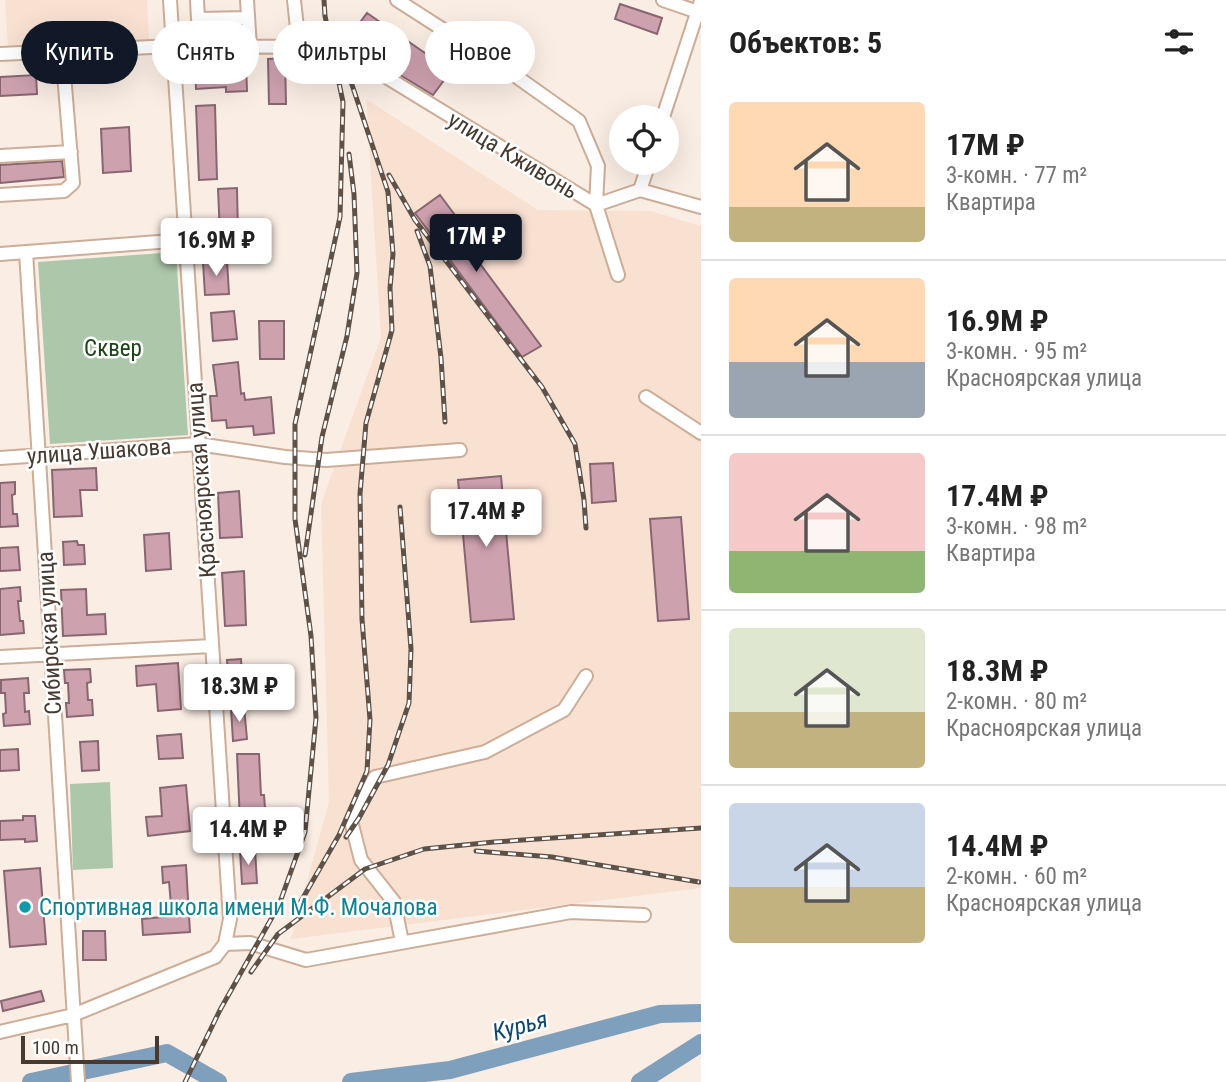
<!DOCTYPE html>
<html lang="ru">
<head>
<meta charset="utf-8">
<style>
  body { margin:0; font-family:"Roboto Condensed",sans-serif; background:#f6f6f6; color:#222; height:100vh; display:flex; flex-direction:column; font-size:26px; white-space:nowrap }
  * { box-sizing:border-box; margin:0 }
  p { font-size:23px; color:#767676 }
  .icon { flex:none; width:38px; height:38px; fill:none; stroke:currentColor; stroke-width:2; stroke-linecap:round; stroke-linejoin:round }
  .map { position:relative; flex:1; overflow:hidden }
  .drawer { display:flex; flex-direction:column; background:#fff; width:525px }
  .drawer>* { flex:none }
  .hud { position:absolute; left:21px; top:21px; width:574px; height:63px; display:flex; gap:14px }
  .buttons { position:absolute; left:609px; top:105px; display:grid; gap:14px }
  .buttons a { display:grid; place-items:center; width:70px; height:70px; border-radius:50%; background:#fff; box-shadow:0 7px 28px #0002; font-size:35px }
  .scale { position:absolute; left:21px; bottom:18px; width:138px; box-sizing:border-box; padding-left:7px; border:4px solid #463a31; border-top:0; font-size:19px; line-height:24px; white-space:nowrap; color:#463a31; -webkit-text-stroke:5px #fff; paint-order:stroke }
  .price { position:absolute; translate:-50% -60px; padding:0 16px; border-radius:7px; background:#fff; color:#222; font-size:23px; line-height:46px; filter:drop-shadow(0 2px 4px #0008) }
  .price::after { content:''; position:absolute; left:50%; top:42px; width:21px; height:16px; margin-left:-10px; background:inherit; clip-path:polygon(0 0,100% 0,50% 100%) }
  .price.selected { background:#111827; color:#fff }
  ul { padding:0; list-style:none }
  li { display:flex; align-items:center; gap:21px; height:175px; padding:0 28px }
  li+li { border-top:2px solid #e0e0e0 }
  li span { display:grid; place-items:center; flex:none; width:196px; height:140px; border-radius:7px; color:#555 }
  li>.icon { margin-inline-start:auto }
  span .icon { width:84px; height:84px; fill:#fffc; stroke-width:1 }
  li b { font-size:30px }
  h2 { display:flex; justify-content:space-between; align-items:center; height:84px; padding:0 28px; font-size:30px }
  .chip { padding:0 24px; border-radius:32px; background:#fff; box-shadow:0 7px 28px #0002; font-size:24px; line-height:63px }
  .chip.selected { background:#111827; color:#fff }
  main { display:flex; flex:1; min-height:0 }
  .map>svg:first-child { display:block }
  .built { fill:#f9e1d2 }
  .green { fill:#adc7aa }
  .lines { fill:none; stroke-linecap:round; stroke-linejoin:round }
  .river { stroke:#7fa0bc; stroke-width:18 }
  .building { fill:#cea1af; stroke:#886671; stroke-width:2 }
  .minor-casing { stroke:#ccad98; stroke-width:16 }
  .minor { stroke:#fff; stroke-width:12 }
  .rail-casing { stroke:#5d5148; stroke-width:5 }
  .rail { stroke:#fff; stroke-width:2.5; stroke-dasharray:8; stroke-linecap:butt }
  .culture-dot { fill:#0f9aa8; stroke:#fff; stroke-width:2.5 }
  .labels { text-anchor:middle; stroke-width:5; stroke-linejoin:round; paint-order:stroke }
  .street-label { font-size:23px; fill:#463a31; stroke:#fff }
  .park-label { font-size:23px; fill:#1b4316; stroke:#fff }
  .culture-label { font-size:23px; fill:#0d838f; stroke:#fff; text-anchor:start }
  .water-label { font-size:24px; font-style:italic; fill:#0f466d; stroke:#fff }
</style>
</head>
<body>
<main>
<div class="map">
<svg width="701" height="1082" viewBox="0 0 701 1082">
  <rect width="100%" height="100%" fill="#faede4"/>
  <!-- built -->
  <path class="built" d="M5 0H147L149 40 8 48Z
    M366 99 538 210 651 211 701 226V888L291 939 329 802 321 504 381 337Z"/>
  <!-- green -->
  <path class="green" d="M176 252 188 435 50 444 38 262Z
    M110 782 113 868 73 870 70 784Z"/>
  <g class="lines">
    <!-- river -->
    <path class="river" d="M31 1082 167 1053 218 1082
      M351 1082 450 1070 660 1014 701 1013
      M640 1082 701 1043"/>
  </g>
  <!-- building -->
  <path class="building" d="M620 4 662 18 657 34 615 19Z
    M367 13 451 71 433 95 346 42Z
    M285 58 286 104H269L268 59Z
    M246 62 247 91 226 92V87L196 89 195 63Z
    M36 75 37 94 0 96V77Z
    M215 105 217 179 199 180 196 106Z
    M129 127 131 171 103 173 101 129Z
    M62 161 64 177 0 183V165Z
    M237 188 238 235H220L218 189Z
    M440 195 460 222 452 226 541 346 522 357 415 213Z
    M227 261 229 294 205 295 203 262Z
    M234 311 237 339 213 341 211 313Z
    M259 321H284V359H260Z
    M238 362 241 394 244 393 245 400 271 397 274 433 254 435 253 426 227 428 226 420 212 421 210 396H217L213 365Z
    M613 463 616 501 592 503 590 464Z
    M96 468 97 490H80L82 516 54 517 52 470Z
    M501 476 514 619 471 622 458 480Z
    M15 482V494L12 495 13 514H17L18 526 0 527V483Z
    M239 491 242 537 220 538 218 493Z
    M681 517 689 619 658 621 650 519Z
    M169 533 171 569 146 571 144 535Z
    M77 541 78 545H84L85 564 64 565 63 542Z
    M18 547 20 570 0 571V548Z
    M244 571 246 625 225 626 222 573Z
    M20 587 21 601H18L20 621H23L24 633 0 635V589Z
    M86 589 87 615 105 614 106 634 63 636 61 590Z
    M241 659 243 691 230 692 227 660Z
    M178 663 181 709 158 711 156 684 137 686 136 666Z
    M90 669 91 682 87 683 88 700H92L93 715 67 717 66 703H69L68 683H65L64 670Z
    M28 678 29 693H24L25 712 29 711 30 724 4 726 3 714 6 713 5 693H1V680Z
    M244 707 247 739 233 741 231 708Z
    M181 734 183 758 159 759 157 736Z
    M98 741 99 770 82 771 80 742Z
    M18 749 19 770 0 771V750Z
    M237 754H259L261 795H264L266 821 240 822Z
    M186 785 190 831 148 836 146 817 162 816 160 788Z
    M23 816H35L37 841 25 842V839L0 840V821L23 820Z
    M255 849 257 883 242 884 240 850Z
    M186 865 190 932 143 935 142 919 172 916 169 882 163 883 162 867Z
    M40 868 46 944 10 947 4 871Z
    M83 931H105L106 960H83Z
    M41 991 44 1001 3 1011 1 1001Z"/>
  <g class="lines">
    <!-- minor casing -->
    <g class="minor-casing">
      <path id="minor" d="M197 0 198 19 248 18
        M247 0 250 48
        M294 0 299 47
        M397 0 517 77 579 121 598 166 596 205 618 275
        M663 0 701 13
        M0 54 174 46 337 47 596 205 640 190 701 207
        M663 117 701 1
        M0 156 71 152
        M640 190 649 163
        M0 195 64 191 73 183 62 50
        M26 252 78 1082
        M0 254 185 240
        M646 397 701 433
        M0 458 198 444 285 457 326 460 460 450
        M0 657 212 646
        M402 942 394 902 361 860 351 821 375 777 485 752 564 710 586 676
        M225 944 250 943 306 960 571 912 644 915
        M0 1032 73 1015 215 957 225 944 230 919 170 0"/>
    </g>
    <!-- minor -->
    <use href="#minor" class="minor"/>
    <!-- rail casing -->
    <g class="rail-casing">
      <path id="rail" d="M389 175 415 220 542 387 575 444 584 500 586 528
        M417 231 430 266 441 358 445 422
        M305 555 322 437 347 336 357 273 354 194 349 154
        M346 837 359 818 388 765 409 703 411 649 400 507
        M476 851 552 857 699 882
        M300 903 339 835 367 771 370 720 362 619 360 494 366 423 392 330 390 288 393 254 388 192 345 64
        M251 972 278 934 365 869 424 849 494 842 701 828
        M185 1082 220 1010 279 905 305 832 316 718 311 636 295 519V424L340 217 343 102 325 16 324 0"/>
    </g>
    <!-- rail -->
    <use href="#rail" class="rail"/>
  </g>
  <!-- markers -->
  <circle class="culture-dot" cx="25" cy="907" r="7"/>
  <g class="labels">
    <!-- street labels -->
    <g class="street-label">
      <text transform="translate(513 155) rotate(31)" y="8">улица Кживонь</text>
      <text transform="translate(99 451) rotate(-4)" y="8">улица Ушакова</text>
      <text transform="translate(201 480) rotate(-94)" y="8">Красноярская улица</text>
      <text transform="translate(49 633) rotate(-93)" y="8">Сибирская улица</text>
    </g>
    <!-- park labels -->
    <g class="park-label">
      <text x="113" y="356">Сквер</text>
    </g>
    <!-- culture labels -->
    <g class="culture-label">
      <text x="39" y="915">Спортивная школа имени М.Ф. Мочалова</text>
    </g>
    <!-- water labels -->
    <g class="water-label">
      <text transform="translate(520 1026) rotate(-15)" y="8">Курья</text>
    </g>
  </g>
</svg>
<div class="buttons">
<a><svg class="icon" aria-label="locate" viewBox="0 0 24 24"><circle cx="12" cy="12" r="6"/><path d="M12 2v4M12 18v4M2 12h4M18 12h4"/></svg></a>
</div>
<div class="scale">100 m</div>
<b class="price selected" style="left:476px;top:274px">17M ₽</b>
<b class="price" style="left:216px;top:278px">16.9M ₽</b>
<b class="price" style="left:486px;top:549px">17.4M ₽</b>
<b class="price" style="left:239px;top:724px">18.3M ₽</b>
<b class="price" style="left:248px;top:867px">14.4M ₽</b>
<div class="hud">
<a class="chip selected">Купить</a>
<a class="chip">Снять</a>
<a class="chip">Фильтры</a>
<a class="chip">Новое</a>
</div>
</div>
<section class="drawer">
<h2>Объектов: 5<svg class="icon" aria-label="filters" viewBox="0 0 24 24"><path d="M4 7h16M4 17h16"/><circle cx="9" cy="7" r="2"/><circle cx="15" cy="17" r="2"/></svg></h2>
<ul>
<li><span style="background:linear-gradient(#ffd9b3 75%,#c2b280 0)"><svg class="icon" aria-label="home" viewBox="0 0 24 24"><path d="M3 11l9-7 9 7M6 9v11h12V9"/></svg></span><div><b>17M ₽</b><p>3-комн. · 77 m²</p><p>Квартира</p></div></li>
<li><span style="background:linear-gradient(#ffd9b3 60%,#9aa5b1 0)"><svg class="icon" aria-label="home" viewBox="0 0 24 24"><path d="M3 11l9-7 9 7M6 9v11h12V9"/></svg></span><div><b>16.9M ₽</b><p>3-комн. · 95 m²</p><p>Красноярская улица</p></div></li>
<li><span style="background:linear-gradient(#f6c9c9 70%,#8fb573 0)"><svg class="icon" aria-label="home" viewBox="0 0 24 24"><path d="M3 11l9-7 9 7M6 9v11h12V9"/></svg></span><div><b>17.4M ₽</b><p>3-комн. · 98 m²</p><p>Квартира</p></div></li>
<li><span style="background:linear-gradient(#dfe7d0 60%,#c2b280 0)"><svg class="icon" aria-label="home" viewBox="0 0 24 24"><path d="M3 11l9-7 9 7M6 9v11h12V9"/></svg></span><div><b>18.3M ₽</b><p>2-комн. · 80 m²</p><p>Красноярская улица</p></div></li>
<li><span style="background:linear-gradient(#c9d6e8 60%,#c2b280 0)"><svg class="icon" aria-label="home" viewBox="0 0 24 24"><path d="M3 11l9-7 9 7M6 9v11h12V9"/></svg></span><div><b>14.4M ₽</b><p>2-комн. · 60 m²</p><p>Красноярская улица</p></div></li>
</ul>
</section>
</main>
</body>
</html>
